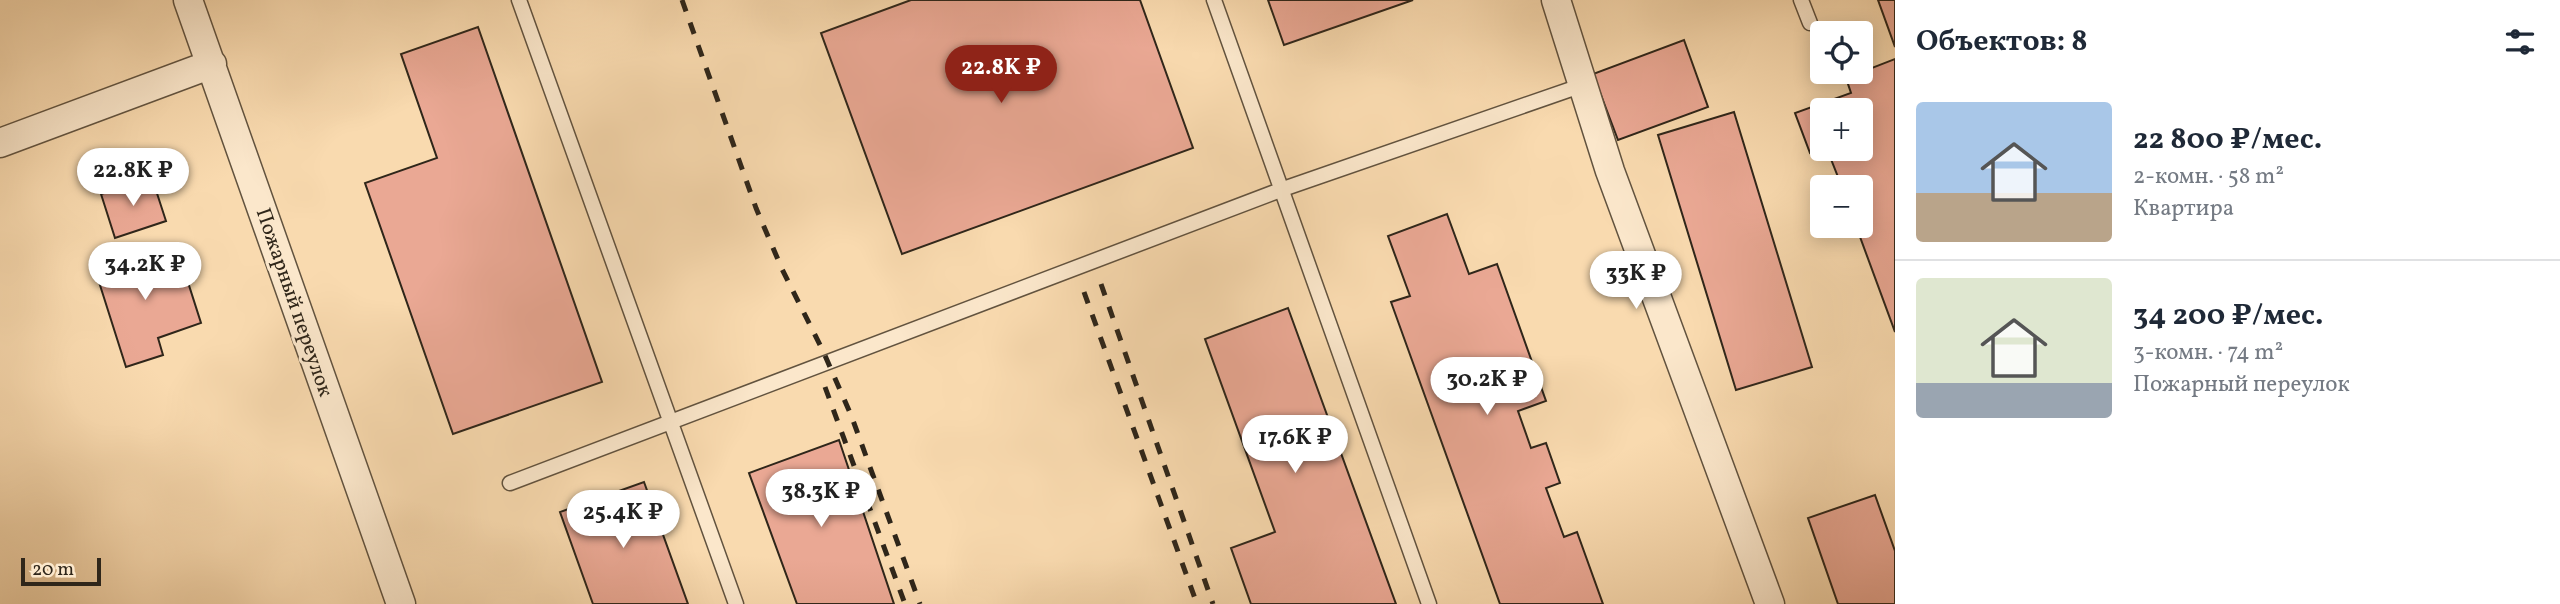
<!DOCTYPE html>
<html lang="ru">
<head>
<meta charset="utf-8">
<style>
  body { margin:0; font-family:Vollkorn,serif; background:#f6f6f7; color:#1f2937; height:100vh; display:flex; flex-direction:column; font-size:26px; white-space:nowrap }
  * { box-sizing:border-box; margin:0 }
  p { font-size:23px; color:#747a83 }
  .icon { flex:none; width:38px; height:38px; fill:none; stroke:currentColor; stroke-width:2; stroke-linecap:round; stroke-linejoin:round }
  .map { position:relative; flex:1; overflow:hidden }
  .sheet { display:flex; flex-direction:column; background:#fff; width:665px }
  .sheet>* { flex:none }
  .tools { position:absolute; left:1810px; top:21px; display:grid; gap:14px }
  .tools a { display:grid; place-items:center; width:63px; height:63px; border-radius:7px; background:#fff; box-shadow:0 4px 18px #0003; font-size:35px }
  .scale { position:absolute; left:21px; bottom:18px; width:80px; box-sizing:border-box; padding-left:7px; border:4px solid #2f261a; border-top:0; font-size:19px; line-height:24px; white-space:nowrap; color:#2f261a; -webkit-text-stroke:5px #fbe7cb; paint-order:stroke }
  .price { position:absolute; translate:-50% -60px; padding:0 16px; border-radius:24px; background:#fff; color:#222; font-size:23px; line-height:46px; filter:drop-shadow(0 2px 4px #0008) }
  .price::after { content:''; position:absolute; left:50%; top:42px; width:21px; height:16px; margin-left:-10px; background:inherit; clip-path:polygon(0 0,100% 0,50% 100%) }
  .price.selected { background:#8f2418; color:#fff }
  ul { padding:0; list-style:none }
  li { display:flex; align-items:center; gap:21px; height:175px; padding:0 21px }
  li+li { border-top:2px solid #e0e1e3 }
  li span { display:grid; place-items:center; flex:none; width:196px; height:140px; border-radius:7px; color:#555 }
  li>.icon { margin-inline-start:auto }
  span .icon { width:84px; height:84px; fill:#fffc; stroke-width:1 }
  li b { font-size:30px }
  h2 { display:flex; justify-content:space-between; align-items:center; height:84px; padding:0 21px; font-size:30px }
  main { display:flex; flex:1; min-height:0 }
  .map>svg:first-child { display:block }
  .building { fill:#eaa894; stroke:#2f261a; stroke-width:2 }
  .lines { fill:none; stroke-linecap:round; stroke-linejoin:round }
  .lane-casing { stroke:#62533f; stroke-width:17 }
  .street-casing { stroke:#62533f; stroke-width:31 }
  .lane { stroke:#fbe7cb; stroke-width:14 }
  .street { stroke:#fbe7cb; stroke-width:28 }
  .rail { stroke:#2f261a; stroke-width:5; stroke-dasharray:12 12; stroke-linecap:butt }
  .labels { text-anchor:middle; stroke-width:6; stroke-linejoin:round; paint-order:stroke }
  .street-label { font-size:21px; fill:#2f261a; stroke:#fbe7cb }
</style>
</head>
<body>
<main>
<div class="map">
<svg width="1895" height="604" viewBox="0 0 1895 604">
  <rect width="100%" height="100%" fill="#f9daaf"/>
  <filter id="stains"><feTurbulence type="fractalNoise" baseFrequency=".00286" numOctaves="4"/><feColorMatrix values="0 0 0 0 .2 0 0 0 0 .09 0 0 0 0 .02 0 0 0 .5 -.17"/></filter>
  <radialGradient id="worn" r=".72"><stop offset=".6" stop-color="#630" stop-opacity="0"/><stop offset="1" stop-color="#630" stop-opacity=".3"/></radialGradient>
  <!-- building -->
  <path class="building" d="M911 0H1140L1193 148 902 254 821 33Z
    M1268 0H1413L1284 45Z
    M1878 0H1895V47Z
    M478 27 602 382 453 434 365 183 437 158 401 54Z
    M1684 40 1708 107 1618 140 1593 74Z
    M1895 59V332L1856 226H1860V187H1842L1827 149H1860V110H1822L1823 149 1810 153 1795 113 1851 93 1846 78Z
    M1734 112 1812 367 1736 390 1658 135Z
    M152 178 166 221 115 238 101 194Z
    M1447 214 1469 274 1497 264 1546 401 1518 411 1531 448 1546 443 1560 483 1546 488 1564 537 1577 532 1603 604H1500L1391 302 1410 296 1388 236Z
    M129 248 134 265 178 251 201 323 158 338 163 355 126 367 92 260Z
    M1288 308 1396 604H1251L1231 548 1275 532 1205 339Z
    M839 440 894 604H797L749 473Z
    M644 482 688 604H593L560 512Z
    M1875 495 1895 551V604H1838L1808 518Z"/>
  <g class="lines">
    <!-- lane casing -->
    <g class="lane-casing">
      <path id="lane" d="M519 0 736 604
        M1214 0 1429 604
        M1801 0 1810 23
        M510 483 1283 189 1583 85"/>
    </g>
    <!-- street casing -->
    <g class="street-casing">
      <path id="street" d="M188 0 401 604
        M1556 0 1610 171 1770 604
        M0 143 212 64"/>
    </g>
    <!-- lane -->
    <use href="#lane" class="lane"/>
    <!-- street -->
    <use href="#street" class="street"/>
    <!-- rail -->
    <path class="rail" d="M682 0 756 208 782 269 823 351 851 415 920 604
      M1101 284 1213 604
      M1084 292 1197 604
      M825 387 905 604"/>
  </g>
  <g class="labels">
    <!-- street labels -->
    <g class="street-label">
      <text transform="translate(295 302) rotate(71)" y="7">Пожарный переулок</text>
    </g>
  </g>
  <rect width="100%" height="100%" filter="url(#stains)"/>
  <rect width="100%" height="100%" fill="url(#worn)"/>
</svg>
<div class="tools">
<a><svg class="icon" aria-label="locate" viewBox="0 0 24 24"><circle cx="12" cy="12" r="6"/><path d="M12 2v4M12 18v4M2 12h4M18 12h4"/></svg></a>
<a>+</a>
<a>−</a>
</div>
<div class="scale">20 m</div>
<b class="price selected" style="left:1001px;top:105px">22.8K ₽</b>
<b class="price" style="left:133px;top:208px">22.8K ₽</b>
<b class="price" style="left:145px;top:302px">34.2K ₽</b>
<b class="price" style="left:1636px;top:311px">33K ₽</b>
<b class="price" style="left:1487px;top:417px">30.2K ₽</b>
<b class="price" style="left:1295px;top:475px">17.6K ₽</b>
<b class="price" style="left:821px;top:529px">38.3K ₽</b>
<b class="price" style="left:623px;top:550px">25.4K ₽</b>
</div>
<section class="sheet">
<h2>Объектов: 8<svg class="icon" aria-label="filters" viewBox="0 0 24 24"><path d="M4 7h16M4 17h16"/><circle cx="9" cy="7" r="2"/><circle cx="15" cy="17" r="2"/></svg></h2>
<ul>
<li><span style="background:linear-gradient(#a9c7e8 65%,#b9a48a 0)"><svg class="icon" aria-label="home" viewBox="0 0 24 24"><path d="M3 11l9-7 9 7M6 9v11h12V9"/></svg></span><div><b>22 800 ₽/мес.</b><p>2-комн. · 58 m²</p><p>Квартира</p></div></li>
<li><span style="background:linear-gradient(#dfe7d0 75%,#9aa5b1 0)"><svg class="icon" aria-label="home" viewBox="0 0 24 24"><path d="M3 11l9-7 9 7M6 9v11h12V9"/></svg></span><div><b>34 200 ₽/мес.</b><p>3-комн. · 74 m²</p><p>Пожарный переулок</p></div></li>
</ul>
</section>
</main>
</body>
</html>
